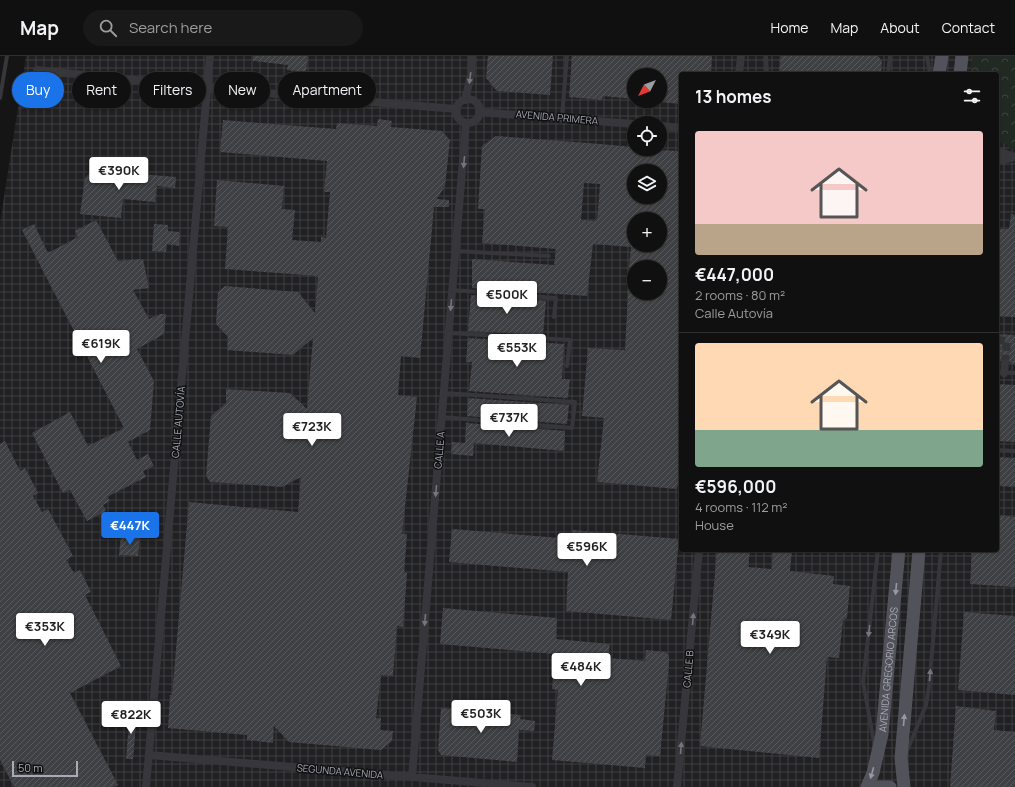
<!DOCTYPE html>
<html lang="en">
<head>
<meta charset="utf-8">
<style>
  body { margin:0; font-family:Manrope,sans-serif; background:#191919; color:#f1f3f6; height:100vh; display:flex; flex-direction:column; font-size:15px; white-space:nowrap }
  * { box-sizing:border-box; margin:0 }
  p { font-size:13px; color:#9c9d9f }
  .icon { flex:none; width:22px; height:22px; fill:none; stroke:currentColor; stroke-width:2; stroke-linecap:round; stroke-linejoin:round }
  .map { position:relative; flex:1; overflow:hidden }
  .sheet { position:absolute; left:679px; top:16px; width:320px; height:480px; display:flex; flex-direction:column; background:#101010; border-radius:4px; box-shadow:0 1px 3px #0004,0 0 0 1px #303030 }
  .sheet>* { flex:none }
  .hud { position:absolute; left:12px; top:16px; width:380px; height:36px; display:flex; gap:8px }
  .needle { width:26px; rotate:228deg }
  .buttons { position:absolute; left:627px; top:12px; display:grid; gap:8px }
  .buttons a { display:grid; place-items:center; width:40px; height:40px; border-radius:50%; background:#101010; box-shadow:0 1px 3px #0004,0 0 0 1px #303030; font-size:20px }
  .scale { position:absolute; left:12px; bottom:10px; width:66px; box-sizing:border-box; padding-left:4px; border:2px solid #a7abb6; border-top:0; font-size:11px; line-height:14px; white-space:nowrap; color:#a7abb6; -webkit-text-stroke:3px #101011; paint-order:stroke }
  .price { position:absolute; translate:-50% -34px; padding:0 9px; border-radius:4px; background:#fff; color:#222; font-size:13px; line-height:26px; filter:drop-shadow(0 1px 2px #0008) }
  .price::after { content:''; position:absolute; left:50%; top:24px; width:12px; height:9px; margin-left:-6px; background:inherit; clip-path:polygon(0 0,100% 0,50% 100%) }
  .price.selected { background:#1a73e8; color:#fff }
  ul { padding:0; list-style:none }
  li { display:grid; align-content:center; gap:8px; height:212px; padding:0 16px }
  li+li { border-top:1px solid #303030 }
  li span { display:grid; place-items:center; height:124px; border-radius:4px; color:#555 }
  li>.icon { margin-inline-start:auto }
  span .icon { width:72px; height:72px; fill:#fffc; stroke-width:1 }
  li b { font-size:17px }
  h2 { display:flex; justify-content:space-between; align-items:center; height:48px; padding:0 16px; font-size:17px }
  .pill { padding:0 14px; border-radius:18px; background:#101010; box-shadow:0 1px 3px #0004,0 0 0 1px #303030; font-size:14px; line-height:36px }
  .pill.selected { background:#1a73e8; color:#fff }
  header { display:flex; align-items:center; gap:24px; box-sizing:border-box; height:56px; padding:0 20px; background:#101010; border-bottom:1px solid #303030 }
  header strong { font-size:19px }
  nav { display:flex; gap:22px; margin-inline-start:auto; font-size:14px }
  .search { width:280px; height:36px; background:#191919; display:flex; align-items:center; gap:10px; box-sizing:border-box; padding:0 14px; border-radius:22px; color:#9c9d9f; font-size:15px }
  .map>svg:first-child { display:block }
  .industrial { fill:url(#industrial-grid); fill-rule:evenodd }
  .park { fill:url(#park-crowns) }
  .building { fill:url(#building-hatch); fill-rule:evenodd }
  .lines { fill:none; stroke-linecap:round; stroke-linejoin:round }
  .minor-tunnel { stroke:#323336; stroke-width:8; stroke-dasharray:8 4; stroke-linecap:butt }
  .service { stroke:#36363b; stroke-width:4 }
  .minor { stroke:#36363b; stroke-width:8 }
  .primary { stroke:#52535a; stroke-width:13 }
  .oneway { fill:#74767f }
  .oneway2 { fill:#9699a4 }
  .labels { text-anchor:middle; stroke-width:3; stroke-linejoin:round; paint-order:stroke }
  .street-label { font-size:10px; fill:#a7abb6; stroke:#101011 }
</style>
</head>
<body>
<header>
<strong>Map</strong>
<div class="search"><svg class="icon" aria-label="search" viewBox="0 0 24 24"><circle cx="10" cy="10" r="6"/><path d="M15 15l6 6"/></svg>Search here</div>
<nav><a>Home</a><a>Map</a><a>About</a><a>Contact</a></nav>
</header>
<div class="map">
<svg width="1015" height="731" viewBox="0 0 1015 731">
  <defs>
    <pattern id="industrial-grid" width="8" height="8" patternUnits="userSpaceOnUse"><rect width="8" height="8" fill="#212123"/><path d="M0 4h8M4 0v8" fill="none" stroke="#3e3f41"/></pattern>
    <pattern id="park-crowns" width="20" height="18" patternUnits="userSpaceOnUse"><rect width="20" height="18" fill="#212922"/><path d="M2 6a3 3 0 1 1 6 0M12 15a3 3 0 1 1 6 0" fill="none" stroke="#3e4540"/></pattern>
    <pattern id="building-hatch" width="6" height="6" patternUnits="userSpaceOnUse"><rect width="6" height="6" fill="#3f4043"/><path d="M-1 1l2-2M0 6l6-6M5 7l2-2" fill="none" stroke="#58595c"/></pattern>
  </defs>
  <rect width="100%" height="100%" fill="#151516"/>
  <!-- industrial -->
  <path class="industrial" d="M26 0H1015V731H0V167ZM681 18H997V494H681ZM634 19H660V45H634ZM634 67H660V93H634ZM634 115H660V141H634ZM634 163H660V189H634ZM634 211H660V237H634Z"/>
  <!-- park -->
  <path class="park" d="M972 0H1015V93H1009L1007 88 997 86V18H970Z"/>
  <!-- building -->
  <path class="building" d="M253 0H308L306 16 287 14 288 9 253 5Z
    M488 0H553L550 39 497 35 486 22Z
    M572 0H712L711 18H681V48L660 46V19H634V43L603 40 602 44 569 41Z
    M781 0H878L882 5 881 18H779Z
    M378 63 392 65 391 71 442 75 450 84 445 130 437 143 449 144V151H434L420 302 401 300 398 339 417 341 402 478H407L404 516 407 517 403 571 397 570 393 620 381 619 376 662H381L380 674 393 675 392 685 381 694 289 686 274 670 273 687 247 684V679L168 672 170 639H172L189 446 298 456 301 421 282 431 210 426 206 420 211 360 226 347V333L290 337 307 353 313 282 293 299 227 294 228 281 216 268 218 236 225 230 298 236 315 257 318 220 225 213 228 171 214 170 217 124 284 130 282 153 295 154 292 184 321 186V181L326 182 330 136H324L327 105 220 96 223 64 336 73 337 67 377 70Z
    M496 80 588 87 634 91V93L681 95V406L677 433 597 426 604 362 582 360 588 292 625 294 629 219 634 220V237H660V211H629L631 191 593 188 587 240 472 232V203L554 209 556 193 482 187 485 153H478L482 90ZM634 115H660V141H634ZM584 127 600 128 597 165 581 164ZM634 163H660V189H634Z
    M92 114 176 121 175 132 157 130 155 146 123 143 121 162 80 158 85 122Z
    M1011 158 1015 159V261L997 260V173H1009Z
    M96 164 118 205 143 203 149 232 133 234 149 263 160 258H166L164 278 137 293 154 325 150 374 128 386 137 404 148 398 154 410 143 415 146 421 107 441 110 445 103 449 106 455 87 465 70 434 63 437 32 377 70 356 88 390 124 372 22 174 34 168 48 197 78 181 75 175Z
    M154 168 168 169V175L180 176 179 190 167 188 166 196 152 195Z
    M471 239 546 245 543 279 468 275Z
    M997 278 1015 279V308L1010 307 1008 303 1005 302 1000 306H997Z
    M468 282 564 288 562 323H570L568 342 469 335 472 306H466Z
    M997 328 1015 329V386L997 385Z
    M468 342 569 349 567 368 467 360Z
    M466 367 565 375 564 395 474 387 473 400 451 398 452 386 465 387Z
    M5 385 20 415 25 412 38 437 33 440 42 456 48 453 73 500 66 504 74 517 80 514 91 536 85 539 121 610 70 637 118 729 113 731H14L0 704V388Z
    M997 401 1015 402V431L997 430Z
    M997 459 1015 461V531L970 528 972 494H997Z
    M452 473 571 483 572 474 679 483 671 564 566 555 568 516 449 506Z
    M121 479 140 480 138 500 119 499Z
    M717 494H750L748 511 772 513 773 494H792L790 515 834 520 833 528 850 530 847 562 843 564 839 602 827 601 819 702 700 690Z
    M443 552 557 562 556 583 610 588 608 602 645 605 646 594 666 596 669 600V607L660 700 646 699 645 712 552 704 558 634 552 633 555 598 440 588Z
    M964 556 1015 560V639L958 634Z
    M956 650 996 655 994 674 1015 676V731H950Z
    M441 652 521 659 520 663 535 665 534 675 519 674 517 706 441 699 438 694Z
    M130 655 137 656 133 703H126Z"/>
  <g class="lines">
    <!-- minor-tunnel -->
    <path class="minor-tunnel" d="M997 284 1007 285 1005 307"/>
    <!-- service -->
    <path class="service" d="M766 0 767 18
      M927 0 930 18
      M888 18 890 0
      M0 42 7 0
      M562 61 567 0
      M456 195 549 200
      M453 234 556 242 554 261
      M449 277 570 284 567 310
      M997 316 1015 317
      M442 361 572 372 575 346 444 337
      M997 394 1015 395
      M875 692 863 626 878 494
      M907 695 926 649 929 631 941 494"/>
    <!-- minor -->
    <path class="minor" d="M37 14 207 32 456 53
      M739 18 741 0
      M456 55a12 12 0 1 1 24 0a12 12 0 1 1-24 0Z
      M465 44 471 19 472 0
      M479 56 634 68
      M660 70 681 72
      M997 95 1015 101
      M997 105 1014 101
      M1004 317 1005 307
      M149 699 532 731
      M412 721 466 67
      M146 731 210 0
      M677 731 699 494"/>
    <!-- primary -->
    <g class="primary">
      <path d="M939 18 942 0"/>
      <path d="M960 18 962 0"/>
      <path id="s1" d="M867 731 873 717 882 678 899 494"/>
      <path d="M878 731H890"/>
      <path d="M904 731 901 702 919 494"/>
    </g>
  </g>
  <!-- one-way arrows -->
  <defs><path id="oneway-solid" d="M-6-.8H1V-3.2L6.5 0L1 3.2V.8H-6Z"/></defs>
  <g class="oneway">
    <use href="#oneway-solid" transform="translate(470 22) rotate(98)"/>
    <use href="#oneway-solid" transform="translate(464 106) rotate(95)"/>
    <use href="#oneway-solid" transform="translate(451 249) rotate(95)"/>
    <use href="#oneway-solid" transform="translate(436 435) rotate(95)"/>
    <use href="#oneway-solid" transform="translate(693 563) rotate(-85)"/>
    <use href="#oneway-solid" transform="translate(425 564) rotate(95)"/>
    <use href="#oneway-solid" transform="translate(869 575) rotate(96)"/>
    <use href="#oneway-solid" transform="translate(930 619) rotate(-85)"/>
    <use href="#oneway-solid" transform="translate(681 692) rotate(-85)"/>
  </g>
  <g class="oneway2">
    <use href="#oneway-solid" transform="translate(896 533) rotate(95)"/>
    <use href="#oneway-solid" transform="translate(904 664) rotate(-85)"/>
    <use href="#oneway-solid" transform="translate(872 717) rotate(106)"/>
  </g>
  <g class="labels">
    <!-- street labels -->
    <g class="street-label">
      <text transform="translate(557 61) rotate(5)" y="4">AVENIDA PRIMERA</text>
      <text transform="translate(178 366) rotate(-85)" y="4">CALLE AUTOVÍA</text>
      <text transform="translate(439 394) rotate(-85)" y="4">CALLE A</text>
      <text transform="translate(688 613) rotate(-85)" y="4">CALLE B</text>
      <text dy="4" stroke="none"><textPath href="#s1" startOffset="120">AVENIDA GREGORIO ARCOS</textPath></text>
      <text transform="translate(340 715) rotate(5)" y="4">SEGUNDA AVENIDA</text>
    </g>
  </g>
</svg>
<div class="buttons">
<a><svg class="needle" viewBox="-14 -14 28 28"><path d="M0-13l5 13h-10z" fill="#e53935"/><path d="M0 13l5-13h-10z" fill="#9c9d9f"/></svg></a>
<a><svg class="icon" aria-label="locate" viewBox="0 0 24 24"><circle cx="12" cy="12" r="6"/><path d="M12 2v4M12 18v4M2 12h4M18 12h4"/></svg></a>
<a><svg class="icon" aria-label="layers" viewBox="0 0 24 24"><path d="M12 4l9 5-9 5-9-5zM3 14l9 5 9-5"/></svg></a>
<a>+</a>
<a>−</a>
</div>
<div class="scale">50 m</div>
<b class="price" style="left:119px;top:135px">€390K</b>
<b class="price" style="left:507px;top:259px">€500K</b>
<b class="price" style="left:101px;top:308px">€619K</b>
<b class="price" style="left:517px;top:312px">€553K</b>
<b class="price" style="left:509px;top:382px">€737K</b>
<b class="price" style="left:312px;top:391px">€723K</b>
<b class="price selected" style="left:130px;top:490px">€447K</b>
<b class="price" style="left:587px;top:511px">€596K</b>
<b class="price" style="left:45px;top:591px">€353K</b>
<b class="price" style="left:770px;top:599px">€349K</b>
<b class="price" style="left:581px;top:631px">€484K</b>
<b class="price" style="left:481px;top:678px">€503K</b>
<b class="price" style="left:131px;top:679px">€822K</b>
<div class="hud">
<a class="pill selected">Buy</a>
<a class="pill">Rent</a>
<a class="pill">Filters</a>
<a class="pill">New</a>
<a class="pill">Apartment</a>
</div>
<section class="sheet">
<h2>13 homes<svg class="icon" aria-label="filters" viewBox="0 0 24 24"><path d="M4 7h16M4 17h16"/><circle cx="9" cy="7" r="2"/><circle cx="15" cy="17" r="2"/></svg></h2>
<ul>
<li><span style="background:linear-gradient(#f6c9c9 75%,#b9a48a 0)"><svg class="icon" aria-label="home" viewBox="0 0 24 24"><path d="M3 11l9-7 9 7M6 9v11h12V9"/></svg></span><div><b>€447,000</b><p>2 rooms · 80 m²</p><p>Calle Autovía</p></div></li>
<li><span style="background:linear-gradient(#ffd9b3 70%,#7fa58c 0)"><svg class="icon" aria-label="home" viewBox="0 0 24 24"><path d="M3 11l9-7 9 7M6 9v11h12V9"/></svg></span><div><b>€596,000</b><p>4 rooms · 112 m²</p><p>House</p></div></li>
</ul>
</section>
</div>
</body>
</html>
